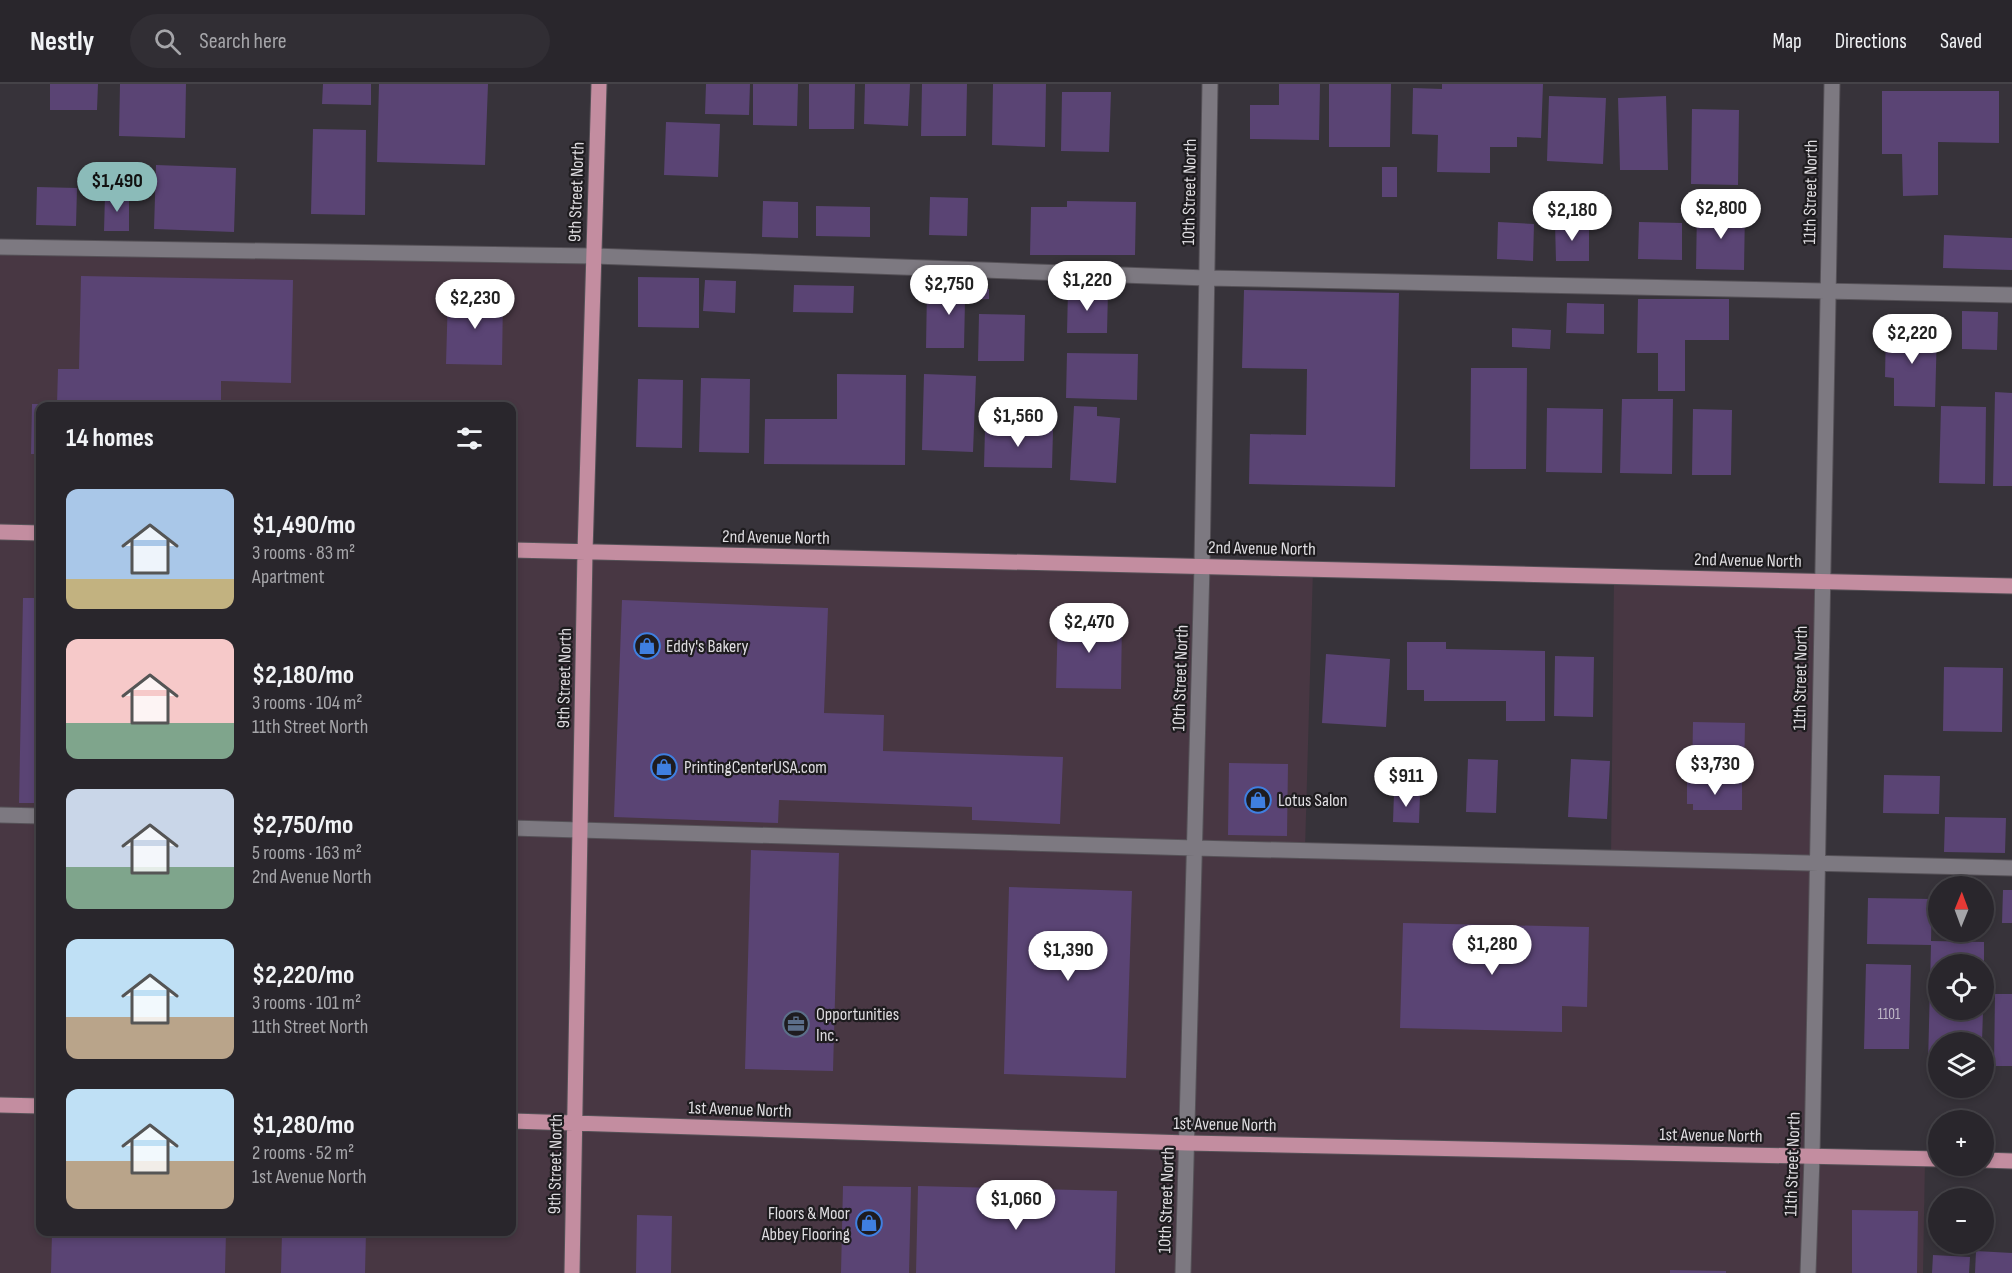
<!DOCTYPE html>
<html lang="en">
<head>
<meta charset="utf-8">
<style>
  body { margin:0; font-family:"Sofia Sans Condensed",sans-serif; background:#312e34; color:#f1f3f6; height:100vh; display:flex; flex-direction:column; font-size:22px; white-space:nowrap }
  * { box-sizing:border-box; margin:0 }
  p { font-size:20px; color:#a5a5a9 }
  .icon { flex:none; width:33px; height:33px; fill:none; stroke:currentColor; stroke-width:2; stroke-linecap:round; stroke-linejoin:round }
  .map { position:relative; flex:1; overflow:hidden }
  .drawer { position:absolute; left:36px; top:318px; width:480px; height:834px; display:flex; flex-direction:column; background:#29262c; border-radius:12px; box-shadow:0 3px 9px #0003,0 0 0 2px #454348 }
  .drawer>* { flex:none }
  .needle { width:39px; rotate:1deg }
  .tools { position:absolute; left:1928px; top:792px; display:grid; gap:12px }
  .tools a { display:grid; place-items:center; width:66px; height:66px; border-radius:50%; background:#29262c; box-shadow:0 3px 9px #0003,0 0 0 2px #454348; font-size:30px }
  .price { position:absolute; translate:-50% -51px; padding:0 14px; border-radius:21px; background:#fff; color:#222; font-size:20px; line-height:39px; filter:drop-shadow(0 2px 3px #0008) }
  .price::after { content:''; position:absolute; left:50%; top:36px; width:18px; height:14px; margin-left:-9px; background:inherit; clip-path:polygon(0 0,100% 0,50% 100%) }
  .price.active { background:#8bbbb9; color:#111 }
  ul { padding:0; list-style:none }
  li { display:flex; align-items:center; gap:18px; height:150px; padding:0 30px }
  li span { display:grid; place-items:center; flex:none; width:168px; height:120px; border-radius:12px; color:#555 }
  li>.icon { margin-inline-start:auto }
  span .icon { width:72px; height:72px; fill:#fffc; stroke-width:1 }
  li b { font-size:26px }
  h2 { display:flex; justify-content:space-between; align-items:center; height:72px; padding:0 30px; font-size:26px }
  header { display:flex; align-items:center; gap:36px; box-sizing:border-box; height:84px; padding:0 30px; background:#29262c; border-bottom:2px solid #454348 }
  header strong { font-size:28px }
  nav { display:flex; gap:33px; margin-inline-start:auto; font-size:21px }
  .search { width:420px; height:54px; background:#312e34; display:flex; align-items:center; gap:15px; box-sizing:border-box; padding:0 21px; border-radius:33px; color:#a5a5a9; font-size:22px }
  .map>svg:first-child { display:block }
  .commercial { fill:#483743; fill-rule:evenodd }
  .building { fill:#5a4474 }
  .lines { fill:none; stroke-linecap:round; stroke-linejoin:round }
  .minor-casing { stroke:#555157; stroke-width:17 }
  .major-casing { stroke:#555157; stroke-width:17 }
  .minor { stroke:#7d7981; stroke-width:15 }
  .major { stroke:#c38da0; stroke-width:15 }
  .labels { text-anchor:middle; stroke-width:4.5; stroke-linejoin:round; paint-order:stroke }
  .number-label { font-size:15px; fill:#beb7c6 }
  .street-label { font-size:18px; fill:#dfdde1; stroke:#1e1c1f }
  .poi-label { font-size:18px; fill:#dfdde1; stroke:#1e1c1f; text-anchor:start }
</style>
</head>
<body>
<header>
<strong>Nestly</strong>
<div class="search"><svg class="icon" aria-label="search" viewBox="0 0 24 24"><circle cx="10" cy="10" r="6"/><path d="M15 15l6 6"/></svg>Search here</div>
<nav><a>Map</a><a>Directions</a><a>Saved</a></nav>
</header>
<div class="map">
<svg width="2012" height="1189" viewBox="0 0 2012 1189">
  <rect width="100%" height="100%" fill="#37333a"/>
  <!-- commercial -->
  <path class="commercial" d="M0 163 594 172 585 468 1313 485 1305 766 1611 774 1614 492 1821 497 1812 1072 1925 1075 1923 1189H0ZM40 322H512V1148H40Z"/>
  <!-- building -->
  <path class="building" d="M50 0H98L97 26H50Z
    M120 0H186L185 54 119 52Z
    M323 0H371V21L322 20Z
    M379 0H488L485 81 377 78Z
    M706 0H750L749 31 705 30Z
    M753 0H798L797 42 753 41Z
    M809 0H855L854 45H809Z
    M865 0H910L908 42 864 40Z
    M922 0H967L966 52H921Z
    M993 0H1046L1045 63 992 61Z
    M1279 0H1320L1319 56 1250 55V21H1279Z
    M1329 0H1391L1390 63H1329Z
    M1442 0H1543L1541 54 1517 53V63H1490V89L1437 88 1438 51 1412 50 1413 4 1442 5Z
    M1882 7H1999V59L1938 58V111L1903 112 1902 70H1882Z
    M1062 8H1111L1109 68 1061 67Z
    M1549 12 1606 14 1603 80 1547 77Z
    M1666 12 1668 86H1620L1618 14Z
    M1692 25 1739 26 1738 101 1691 100Z
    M666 38 720 40 718 93 664 91Z
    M313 45 366 46 365 131 311 130Z
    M156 81 236 84 234 148 154 145Z
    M1382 83H1397V113H1382Z
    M37 103 77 104 76 142 36 141Z
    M105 111 129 112V147H104Z
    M930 113 968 114 967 152 929 151Z
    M763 117 798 118V154L762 153Z
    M1067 117 1136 118 1135 171H1030L1031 123H1067Z
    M816 122 870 123V153L816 152Z
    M1697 126H1745L1744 186 1696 185Z
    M1498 138 1534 140 1533 177 1497 175Z
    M1589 138V177H1556L1555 139Z
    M1639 138 1682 139V176L1638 175Z
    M1944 151 2012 154V186L1943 184Z
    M81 192 293 196 291 299 221 297V322H40V370H31L32 320H57L58 285H79Z
    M638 193 699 194V244L638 243Z
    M705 196 736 197 735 229 703 227Z
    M794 201 854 202 853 229 793 228Z
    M927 204 989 205V215L965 216 964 264H926Z
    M1068 206 1108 207 1107 249H1067Z
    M1244 206 1399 209 1395 403 1249 400 1250 350 1306 351 1307 285 1242 284Z
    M448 211 503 212 502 281 446 280Z
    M1638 215H1729V256H1685V307H1658V269H1637Z
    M1567 219 1604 220V250L1566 249Z
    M1962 227 1998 228 1997 266 1962 265Z
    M979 230 1025 231 1024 277H978Z
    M1886 242 1937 243 1935 323 1894 322V294L1885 293Z
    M1512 244 1551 246 1550 265 1512 263Z
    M1067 269 1138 270 1137 316 1066 314Z
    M1471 284H1527L1526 385H1470Z
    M837 290 906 291 905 381 764 380 765 335H837Z
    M924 290 976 292 973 368 922 366Z
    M701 294 750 295 749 369 699 368Z
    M638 295 683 296 682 364 636 363Z
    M1995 308 2012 309V402H1993Z
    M1622 315H1673L1672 390 1620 389Z
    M1074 322 1097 323V332L1120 334 1116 399 1070 396Z
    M1941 322 1986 323 1985 400 1939 399Z
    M1547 324 1603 325 1602 389 1546 388Z
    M1693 325 1732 326 1731 391H1692Z
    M985 345 1053 346 1052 384 984 383Z
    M23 514H40V719H19Z
    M622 516 828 524 824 629 884 631 883 667 1063 673 1060 740 972 736V723L779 716 778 739 614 733Z
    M1058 534 1122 535 1121 605 1056 604Z
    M1407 558H1446V565L1545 567V637H1506V617H1424V606H1407Z
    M1326 570 1390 575 1386 643 1322 639Z
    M1555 572 1594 573 1593 633 1554 632Z
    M1944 583 2003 584 2002 648 1943 647Z
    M1693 638 1745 639 1744 692 1692 691Z
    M1468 675 1498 676 1496 729 1466 728Z
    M1571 675 1610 677 1607 735 1568 733Z
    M1229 679 1288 680 1287 752 1228 751Z
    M1884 691 1940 692 1939 730 1883 729Z
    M1687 698H1742V726H1693V720H1687Z
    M1394 709 1420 710 1419 739 1393 738Z
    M1945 733 2006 734 2005 769 1944 768Z
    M751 766 839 769 833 987 745 985Z
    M1009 803 1132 807 1126 994 1004 990Z
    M2003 806H2012V839H2002Z
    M1868 814 1932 815 1931 857 1984 858V880H1938V926H1983L1982 958H1938V980H1928L1931 861 1867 860Z
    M1403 839 1589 843 1587 923 1562 922V948L1400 944Z
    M1866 880 1911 881 1909 965H1864Z
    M1995 910H2012V982H1994Z
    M843 1102 911 1103 909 1189H841Z
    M918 1102 1117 1107 1115 1189H916Z
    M1852 1126 1918 1127 1917 1189H1852Z
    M637 1131 672 1132 671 1189H636Z
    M52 1148H226L225 1189H51Z
    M282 1148H366L365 1189H281Z
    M1976 1167 2012 1169V1189H1975Z
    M1933 1171 1970 1173 1969 1189H1932Z
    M1670 1186 1726 1187V1189H1670Z"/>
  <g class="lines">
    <!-- minor casing -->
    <g class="minor-casing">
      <path id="minor" d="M0 163 594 172 1207 194 2012 211
        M0 731 40 732
        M512 744 1195 764 2012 784
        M1183 1189 1202 482 1210 0
        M1808 1189 1812 1073 1832 0"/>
    </g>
    <!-- major casing -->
    <g class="major-casing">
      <path id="major" d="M0 448 40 449
        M512 466 2012 502
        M0 1021 40 1022
        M512 1037 1187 1059 1938 1075
        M1983 1076 2012 1077
        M572 1189 585 468 599 0"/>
    </g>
    <!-- minor -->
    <use href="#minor" class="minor"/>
    <!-- major -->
    <use href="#major" class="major"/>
  </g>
  <!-- icons -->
  <defs>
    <g id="shop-ring" transform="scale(1.35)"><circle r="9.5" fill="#1e1c1f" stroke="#3f7fe0" stroke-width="1.5"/><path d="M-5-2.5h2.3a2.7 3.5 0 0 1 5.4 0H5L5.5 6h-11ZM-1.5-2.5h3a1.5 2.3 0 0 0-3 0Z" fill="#3f7fe0"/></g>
    <g id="office-ring" transform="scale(1.35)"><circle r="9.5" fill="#1e1c1f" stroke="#5c6f8a" stroke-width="1.5"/><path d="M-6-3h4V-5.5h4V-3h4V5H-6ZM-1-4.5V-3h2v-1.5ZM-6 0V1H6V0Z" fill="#5c6f8a"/></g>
  </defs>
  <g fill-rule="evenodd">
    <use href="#shop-ring" x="647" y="562"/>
    <use href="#shop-ring" x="664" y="683"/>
    <use href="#shop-ring" x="1258" y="716"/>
    <use href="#office-ring" x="796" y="940"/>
    <use href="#shop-ring" x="869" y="1139"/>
  </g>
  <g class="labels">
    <!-- number labels -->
    <g class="number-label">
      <text x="1889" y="935">1101</text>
    </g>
    <!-- street labels -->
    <g class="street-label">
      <text transform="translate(576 108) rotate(-88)" y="6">9th Street North</text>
      <text transform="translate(1189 108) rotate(-89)" y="6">10th Street North</text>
      <text transform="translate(1810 108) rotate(-89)" y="6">11th Street North</text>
      <text transform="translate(776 453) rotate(1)" y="6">2nd Avenue North</text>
      <text transform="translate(1262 464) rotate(1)" y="6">2nd Avenue North</text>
      <text transform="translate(1748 476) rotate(1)" y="6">2nd Avenue North</text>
      <text transform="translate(564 594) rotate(-89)" y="6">9th Street North</text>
      <text transform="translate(1180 594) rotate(-88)" y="6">10th Street North</text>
      <text transform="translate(1800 594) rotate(-89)" y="6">11th Street North</text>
      <text transform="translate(740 1025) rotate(2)" y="6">1st Avenue North</text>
      <text transform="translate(1225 1040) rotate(1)" y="6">1st Avenue North</text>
      <text transform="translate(1711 1051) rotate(1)" y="6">1st Avenue North</text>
      <text transform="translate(555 1080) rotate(-89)" y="6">9th Street North</text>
      <text transform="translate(1792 1080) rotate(-88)" y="6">11th Street North</text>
      <text transform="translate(1166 1116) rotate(-88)" y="6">10th Street North</text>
    </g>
    <!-- poi labels -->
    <g class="poi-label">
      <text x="666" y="568">Eddy's Bakery</text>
      <text x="684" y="689">PrintingCenterUSA.com</text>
      <text x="1278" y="722">Lotus Salon</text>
      <text x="816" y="936">Opportunities<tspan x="816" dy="21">Inc.</tspan></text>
      <text x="850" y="1135" text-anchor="end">Floors &amp; Moor<tspan x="850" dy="21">Abbey Flooring</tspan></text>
    </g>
  </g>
</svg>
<div class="tools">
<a><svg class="needle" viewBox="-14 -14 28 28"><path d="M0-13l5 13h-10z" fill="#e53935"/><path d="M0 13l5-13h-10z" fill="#a5a5a9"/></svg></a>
<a><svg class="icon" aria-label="locate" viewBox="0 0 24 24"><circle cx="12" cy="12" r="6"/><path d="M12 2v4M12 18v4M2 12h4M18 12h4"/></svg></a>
<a><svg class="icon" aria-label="layers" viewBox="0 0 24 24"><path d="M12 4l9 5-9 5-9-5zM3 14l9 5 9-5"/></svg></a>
<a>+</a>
<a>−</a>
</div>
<b class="price active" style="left:117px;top:129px">$1,490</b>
<b class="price" style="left:1721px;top:156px">$2,800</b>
<b class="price" style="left:1572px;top:158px">$2,180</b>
<b class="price" style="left:1087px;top:228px">$1,220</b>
<b class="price" style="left:949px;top:232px">$2,750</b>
<b class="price" style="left:475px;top:246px">$2,230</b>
<b class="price" style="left:1912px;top:281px">$2,220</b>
<b class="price" style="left:1018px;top:364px">$1,560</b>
<b class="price" style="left:1089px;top:570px">$2,470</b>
<b class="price" style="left:1715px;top:712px">$3,730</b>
<b class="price" style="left:1406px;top:724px">$911</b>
<b class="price" style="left:1492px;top:892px">$1,280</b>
<b class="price" style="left:1068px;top:898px">$1,390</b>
<b class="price" style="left:1016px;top:1147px">$1,060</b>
<section class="drawer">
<h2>14 homes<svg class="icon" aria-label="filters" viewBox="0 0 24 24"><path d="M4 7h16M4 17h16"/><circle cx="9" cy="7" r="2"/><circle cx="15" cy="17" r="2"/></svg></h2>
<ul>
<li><span style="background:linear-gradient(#a9c7e8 75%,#c2b280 0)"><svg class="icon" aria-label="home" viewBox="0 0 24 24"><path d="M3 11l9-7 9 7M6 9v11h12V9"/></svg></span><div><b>$1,490/mo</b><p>3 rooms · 83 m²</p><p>Apartment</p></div></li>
<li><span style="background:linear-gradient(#f6c9c9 70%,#7fa58c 0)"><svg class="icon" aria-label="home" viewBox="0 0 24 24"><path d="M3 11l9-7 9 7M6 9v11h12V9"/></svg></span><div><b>$2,180/mo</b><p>3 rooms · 104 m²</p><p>11th Street North</p></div></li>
<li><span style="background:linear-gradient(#c9d6e8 65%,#7fa58c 0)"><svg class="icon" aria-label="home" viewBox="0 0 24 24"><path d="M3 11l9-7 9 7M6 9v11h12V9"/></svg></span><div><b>$2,750/mo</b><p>5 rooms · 163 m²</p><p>2nd Avenue North</p></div></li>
<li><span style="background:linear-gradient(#bfe0f5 65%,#b9a48a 0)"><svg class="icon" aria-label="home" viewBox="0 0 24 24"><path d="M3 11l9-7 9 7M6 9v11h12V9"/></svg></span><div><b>$2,220/mo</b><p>3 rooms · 101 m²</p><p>11th Street North</p></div></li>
<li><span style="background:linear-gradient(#bfe0f5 60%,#b9a48a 0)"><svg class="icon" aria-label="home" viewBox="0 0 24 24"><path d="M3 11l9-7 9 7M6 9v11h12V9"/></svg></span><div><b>$1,280/mo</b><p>2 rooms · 52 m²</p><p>1st Avenue North</p></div></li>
</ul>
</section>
</div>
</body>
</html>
